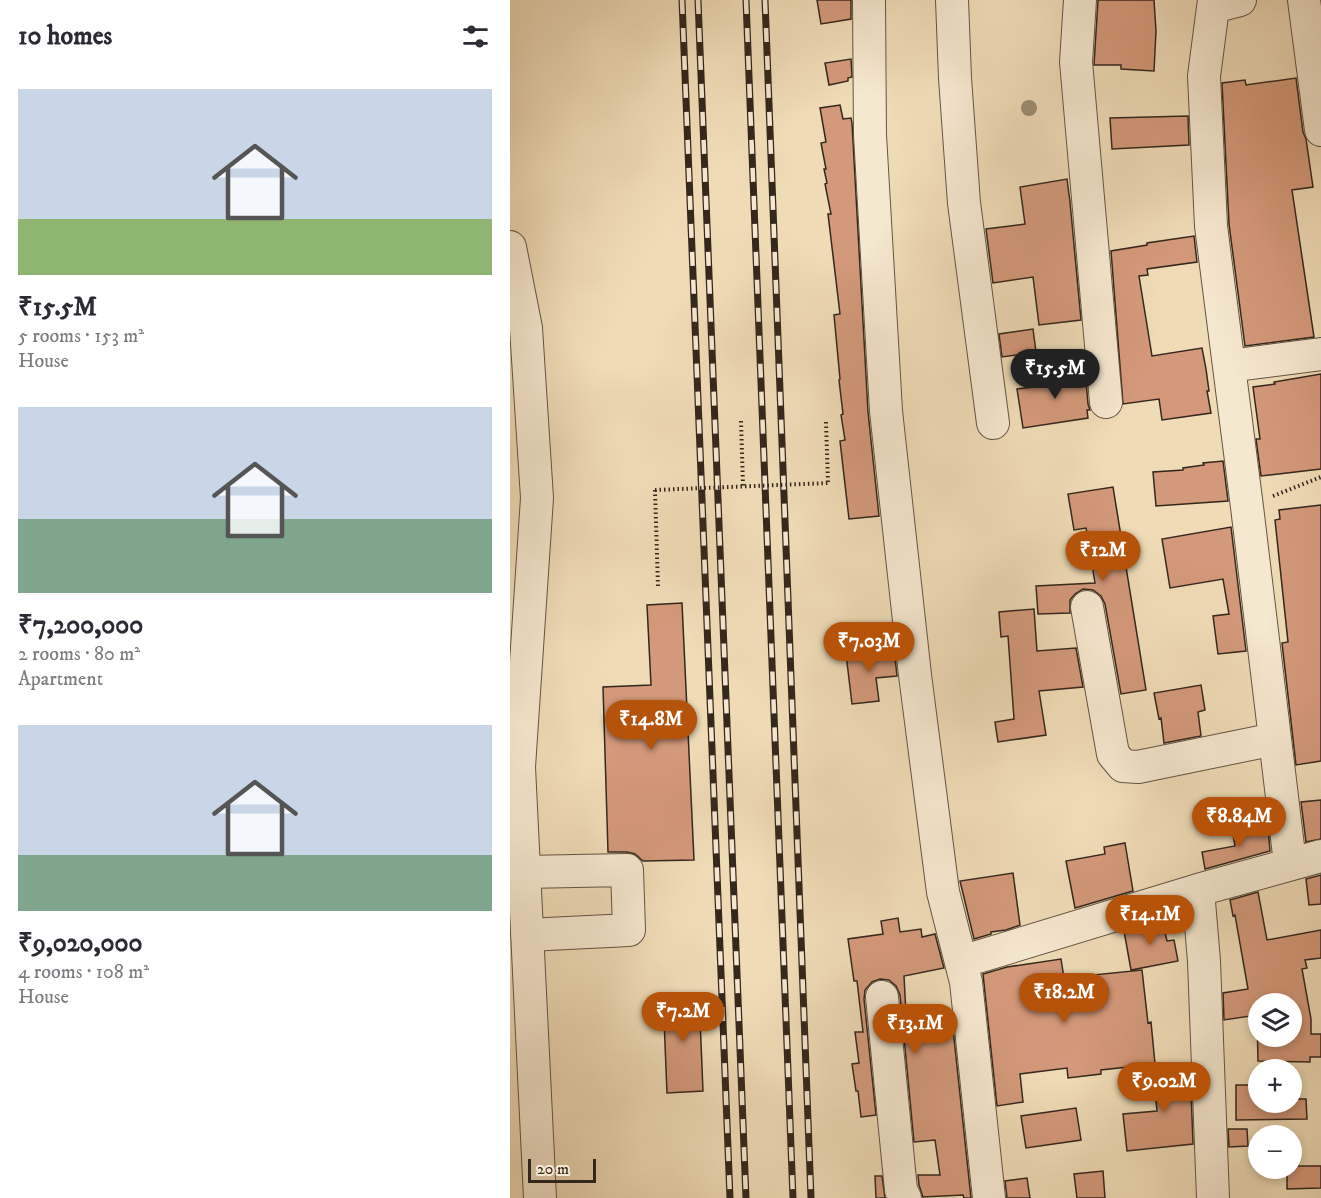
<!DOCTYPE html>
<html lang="en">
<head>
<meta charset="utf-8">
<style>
  body { margin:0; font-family:"IM FELL DW Pica",serif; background:#f2f2f3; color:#2b2b33; height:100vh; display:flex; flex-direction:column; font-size:22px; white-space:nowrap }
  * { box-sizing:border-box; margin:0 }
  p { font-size:20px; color:#7c7c81 }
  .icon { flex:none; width:33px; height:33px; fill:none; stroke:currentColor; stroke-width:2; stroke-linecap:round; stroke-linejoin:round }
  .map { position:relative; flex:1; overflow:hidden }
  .side { display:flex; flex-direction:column; background:#fff; width:510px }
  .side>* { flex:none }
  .tools { position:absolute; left:738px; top:993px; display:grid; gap:12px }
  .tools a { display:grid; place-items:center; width:54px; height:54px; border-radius:50%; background:#fff; box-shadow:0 3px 9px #0003; font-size:30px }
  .scale { position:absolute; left:18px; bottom:15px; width:68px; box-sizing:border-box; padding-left:6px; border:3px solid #34271d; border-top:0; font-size:16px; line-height:21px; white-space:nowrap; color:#34271d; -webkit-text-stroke:4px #f5e8d0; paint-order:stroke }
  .price { position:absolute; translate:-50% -51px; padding:0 14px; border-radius:21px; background:#b45309; color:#fff; font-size:20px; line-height:39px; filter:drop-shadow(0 2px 3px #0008) }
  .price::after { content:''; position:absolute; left:50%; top:36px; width:18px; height:14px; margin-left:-9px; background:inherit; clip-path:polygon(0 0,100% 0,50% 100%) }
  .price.selected { background:#222; color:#fff }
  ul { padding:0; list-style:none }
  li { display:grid; align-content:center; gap:12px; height:318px; padding:0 18px }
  li span { display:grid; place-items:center; height:186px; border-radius:0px; color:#555 }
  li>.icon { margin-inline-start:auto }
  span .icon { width:108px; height:108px; fill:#fffc; stroke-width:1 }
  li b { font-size:26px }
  h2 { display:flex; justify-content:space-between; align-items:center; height:72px; padding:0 18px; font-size:26px }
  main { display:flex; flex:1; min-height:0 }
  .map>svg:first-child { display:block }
  .building { fill:#d4997a; stroke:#34271d; stroke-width:1.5; fill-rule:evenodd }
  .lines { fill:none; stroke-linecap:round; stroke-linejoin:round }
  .minor-casing { stroke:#635444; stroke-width:34 }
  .path { stroke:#34271d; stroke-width:4; stroke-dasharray:1.5 3; stroke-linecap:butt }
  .minor { stroke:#f5e8d0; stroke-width:32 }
  .rail-casing { stroke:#34271d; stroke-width:7 }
  .rail { stroke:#f5e8d0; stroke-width:4.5; stroke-dasharray:14; stroke-linecap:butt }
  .path-bridge { stroke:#34271d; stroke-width:4; stroke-dasharray:1.5 3; stroke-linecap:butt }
  .tree { fill:#9a8e72 }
</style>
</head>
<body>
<main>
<section class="side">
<h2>10 homes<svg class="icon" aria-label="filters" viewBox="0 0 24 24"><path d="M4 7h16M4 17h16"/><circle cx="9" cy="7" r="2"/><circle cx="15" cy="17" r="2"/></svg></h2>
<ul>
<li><span style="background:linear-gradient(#c9d6e8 70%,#8fb573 0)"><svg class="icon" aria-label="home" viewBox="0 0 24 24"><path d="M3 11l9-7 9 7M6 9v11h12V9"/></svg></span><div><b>₹15.5M</b><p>5 rooms · 153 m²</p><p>House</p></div></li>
<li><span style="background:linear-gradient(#c9d6e8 60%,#7fa58c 0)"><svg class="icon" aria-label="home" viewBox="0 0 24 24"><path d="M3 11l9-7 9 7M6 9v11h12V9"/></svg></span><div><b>₹7,200,000</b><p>2 rooms · 80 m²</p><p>Apartment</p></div></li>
<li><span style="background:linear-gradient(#c9d6e8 70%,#7fa58c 0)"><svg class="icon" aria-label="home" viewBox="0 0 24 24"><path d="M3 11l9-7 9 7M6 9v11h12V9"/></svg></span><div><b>₹9,020,000</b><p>4 rooms · 108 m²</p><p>House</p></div></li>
</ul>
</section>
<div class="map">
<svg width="811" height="1198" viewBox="0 0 811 1198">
  <rect width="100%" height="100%" fill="#efdcb7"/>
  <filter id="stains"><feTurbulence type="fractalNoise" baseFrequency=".00333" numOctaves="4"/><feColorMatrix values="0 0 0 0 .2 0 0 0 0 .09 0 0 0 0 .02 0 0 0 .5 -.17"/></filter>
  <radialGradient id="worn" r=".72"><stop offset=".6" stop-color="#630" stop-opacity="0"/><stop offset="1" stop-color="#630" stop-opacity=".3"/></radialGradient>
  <!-- building -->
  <path class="building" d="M307 0H341V19L311 24Z
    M588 0H644L646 31 644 71 611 69V65H584Z
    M341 59 342 77 338 78V81L319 85 315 63Z
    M786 78 793 132 796 139 803 187 782 190 804 337 735 346 719 224 712 83 735 80 736 85Z
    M330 105 333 119 341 118 342 123 358 412 369 516 339 519 330 441 335 440 331 415 333 414 329 380 330 379 324 315 330 314 318 214H321L315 184 317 183 314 169H316L311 143 316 142 310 108Z
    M678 116 679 145 602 149 600 118Z
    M557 179 560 202 571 320 529 325 523 277 483 283 476 229 515 224 510 187Z
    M684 236 687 262 637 269 638 275 629 276 642 356 692 348 696 369 699 391H697L701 413 652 420 649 399 613 404 601 251 637 245V243Z
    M523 329 526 352 492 357 489 334Z
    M575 369 578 404 580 410H577L578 418 513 428 507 389 531 386 529 376Z
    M811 374V469L751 476 746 439H750L743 387 765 384 764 382Z
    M713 461 718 501 646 506 643 472 673 470V468L694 465 693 463Z
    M603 487 636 690 611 694 595 604 591 596 583 590 573 589 565 594 560 600V613L528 614 526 586 585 583 576 528 564 530 558 494Z
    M811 505V761L786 765 772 643 778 642 765 520 770 519 769 510Z
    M721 527 736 651 708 654 703 616 719 614 713 579 660 588 652 539Z
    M172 603 184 860 133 861 125 854 117 852H98L93 687 141 685 137 605Z
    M524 609 527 651 566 648 573 687 529 691 536 735 488 742 485 722 504 719 498 636 491 637 489 612Z
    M384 649 387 676 366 678 369 701 342 704 336 654Z
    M691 685 695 710 688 712 691 736 654 743 651 718 649 719 644 693Z
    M811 800V839L796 842 791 802Z
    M758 828 760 851 695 869 692 852 725 846 723 834Z
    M615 843 623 891 565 908 556 861 595 854 594 847Z
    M503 873 510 925 496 930 481 932V934L464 939 450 881Z
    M811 875V904L799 905 796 879Z
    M748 892 757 940 811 930V958L795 960 797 968 792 969 801 1019V1034H811V1057H800V1062L748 1061 747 1015 714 1020 713 993 738 989 725 915 723 916 720 900ZM748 1004H782V1036H748Z
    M388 918 390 932 411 929 412 937 425 934 434 968 394 976 397 1033 433 1027V1030L443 1029 461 1198H454L453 1195 413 1197 409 1185 408 1175H430L425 1140 404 1142 390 995 386 986 379 980 370 979 362 982 355 990 354 999 366 1115 351 1117 348 1091H346L342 1064 349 1063 345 1032H353L347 981H344L338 939 373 934 371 921Z
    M652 920 657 941 664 940 668 961 621 970 614 931Z
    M551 959 554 978 632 970 638 1023 641 1022 645 1064 591 1070V1074L558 1078 557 1068 510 1074 513 1102 487 1106 473 974 497 967Z
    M189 994 193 1091 157 1093 153 995Z
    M680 1065 683 1144 617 1151 613 1114 647 1111 643 1069Z
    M726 1085H748V1102H782V1099H796L797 1119 726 1120Z
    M566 1108 571 1140 516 1148 511 1116Z
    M718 1129H737L738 1146 719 1147Z
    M782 1166H811V1188L777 1189V1168H782Z
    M593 1171 595 1198H567L564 1174Z
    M365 1176H372L375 1198H366Z
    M517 1178 520 1198H497L495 1181Z"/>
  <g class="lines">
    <!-- minor casing -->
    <g class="minor-casing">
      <path id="minor" d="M359 0 360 135 376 411 405 675 433 892 456 982 479 1198
        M442 0 445 78 454 203 483 423
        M570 0 566 62 596 402
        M704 0 694 76 701 226 737 507 780 863
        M794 0 811 130
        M703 7 730 0
        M0 247 16 328 27 498 9 767 30 1198
        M719 366 811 354
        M577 607 603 754 613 766 628 767 765 739
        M14 872 117 870 119 930 17 935
        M688 890 694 961 703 1198
        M451 962 688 890 811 856
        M372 997 391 1190 395 1198"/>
    </g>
    <!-- path -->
    <path class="path" d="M231 421 233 486
      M316 422 318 483
      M145 490 148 587
      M763 496 811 477"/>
    <!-- minor -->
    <use href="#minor" class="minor"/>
    <!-- rail casing -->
    <g class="rail-casing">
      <path id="rail" d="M172 0 220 1198
        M188 0 236 1198
        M236 0 283 1198
        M255 0 301 1198"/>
    </g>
    <!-- rail -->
    <use href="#rail" class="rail"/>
    <!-- path-bridge -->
    <path class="path-bridge" d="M145 490 318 483"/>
  </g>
  <!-- trees -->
  <circle class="tree" cx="519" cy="108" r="8"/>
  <rect width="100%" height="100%" filter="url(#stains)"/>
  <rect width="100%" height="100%" fill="url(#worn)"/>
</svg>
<div class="tools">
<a><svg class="icon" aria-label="layers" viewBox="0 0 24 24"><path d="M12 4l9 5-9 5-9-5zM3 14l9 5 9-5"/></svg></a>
<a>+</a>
<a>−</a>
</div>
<div class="scale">20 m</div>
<b class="price selected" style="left:545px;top:400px">₹15.5M</b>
<b class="price" style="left:593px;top:582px">₹12M</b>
<b class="price" style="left:359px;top:673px">₹7.03M</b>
<b class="price" style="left:141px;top:751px">₹14.8M</b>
<b class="price" style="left:729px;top:848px">₹8.84M</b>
<b class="price" style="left:640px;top:946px">₹14.1M</b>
<b class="price" style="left:554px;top:1024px">₹18.2M</b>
<b class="price" style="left:173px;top:1043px">₹7.2M</b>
<b class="price" style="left:405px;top:1055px">₹13.1M</b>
<b class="price" style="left:654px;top:1113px">₹9.02M</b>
</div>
</main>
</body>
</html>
